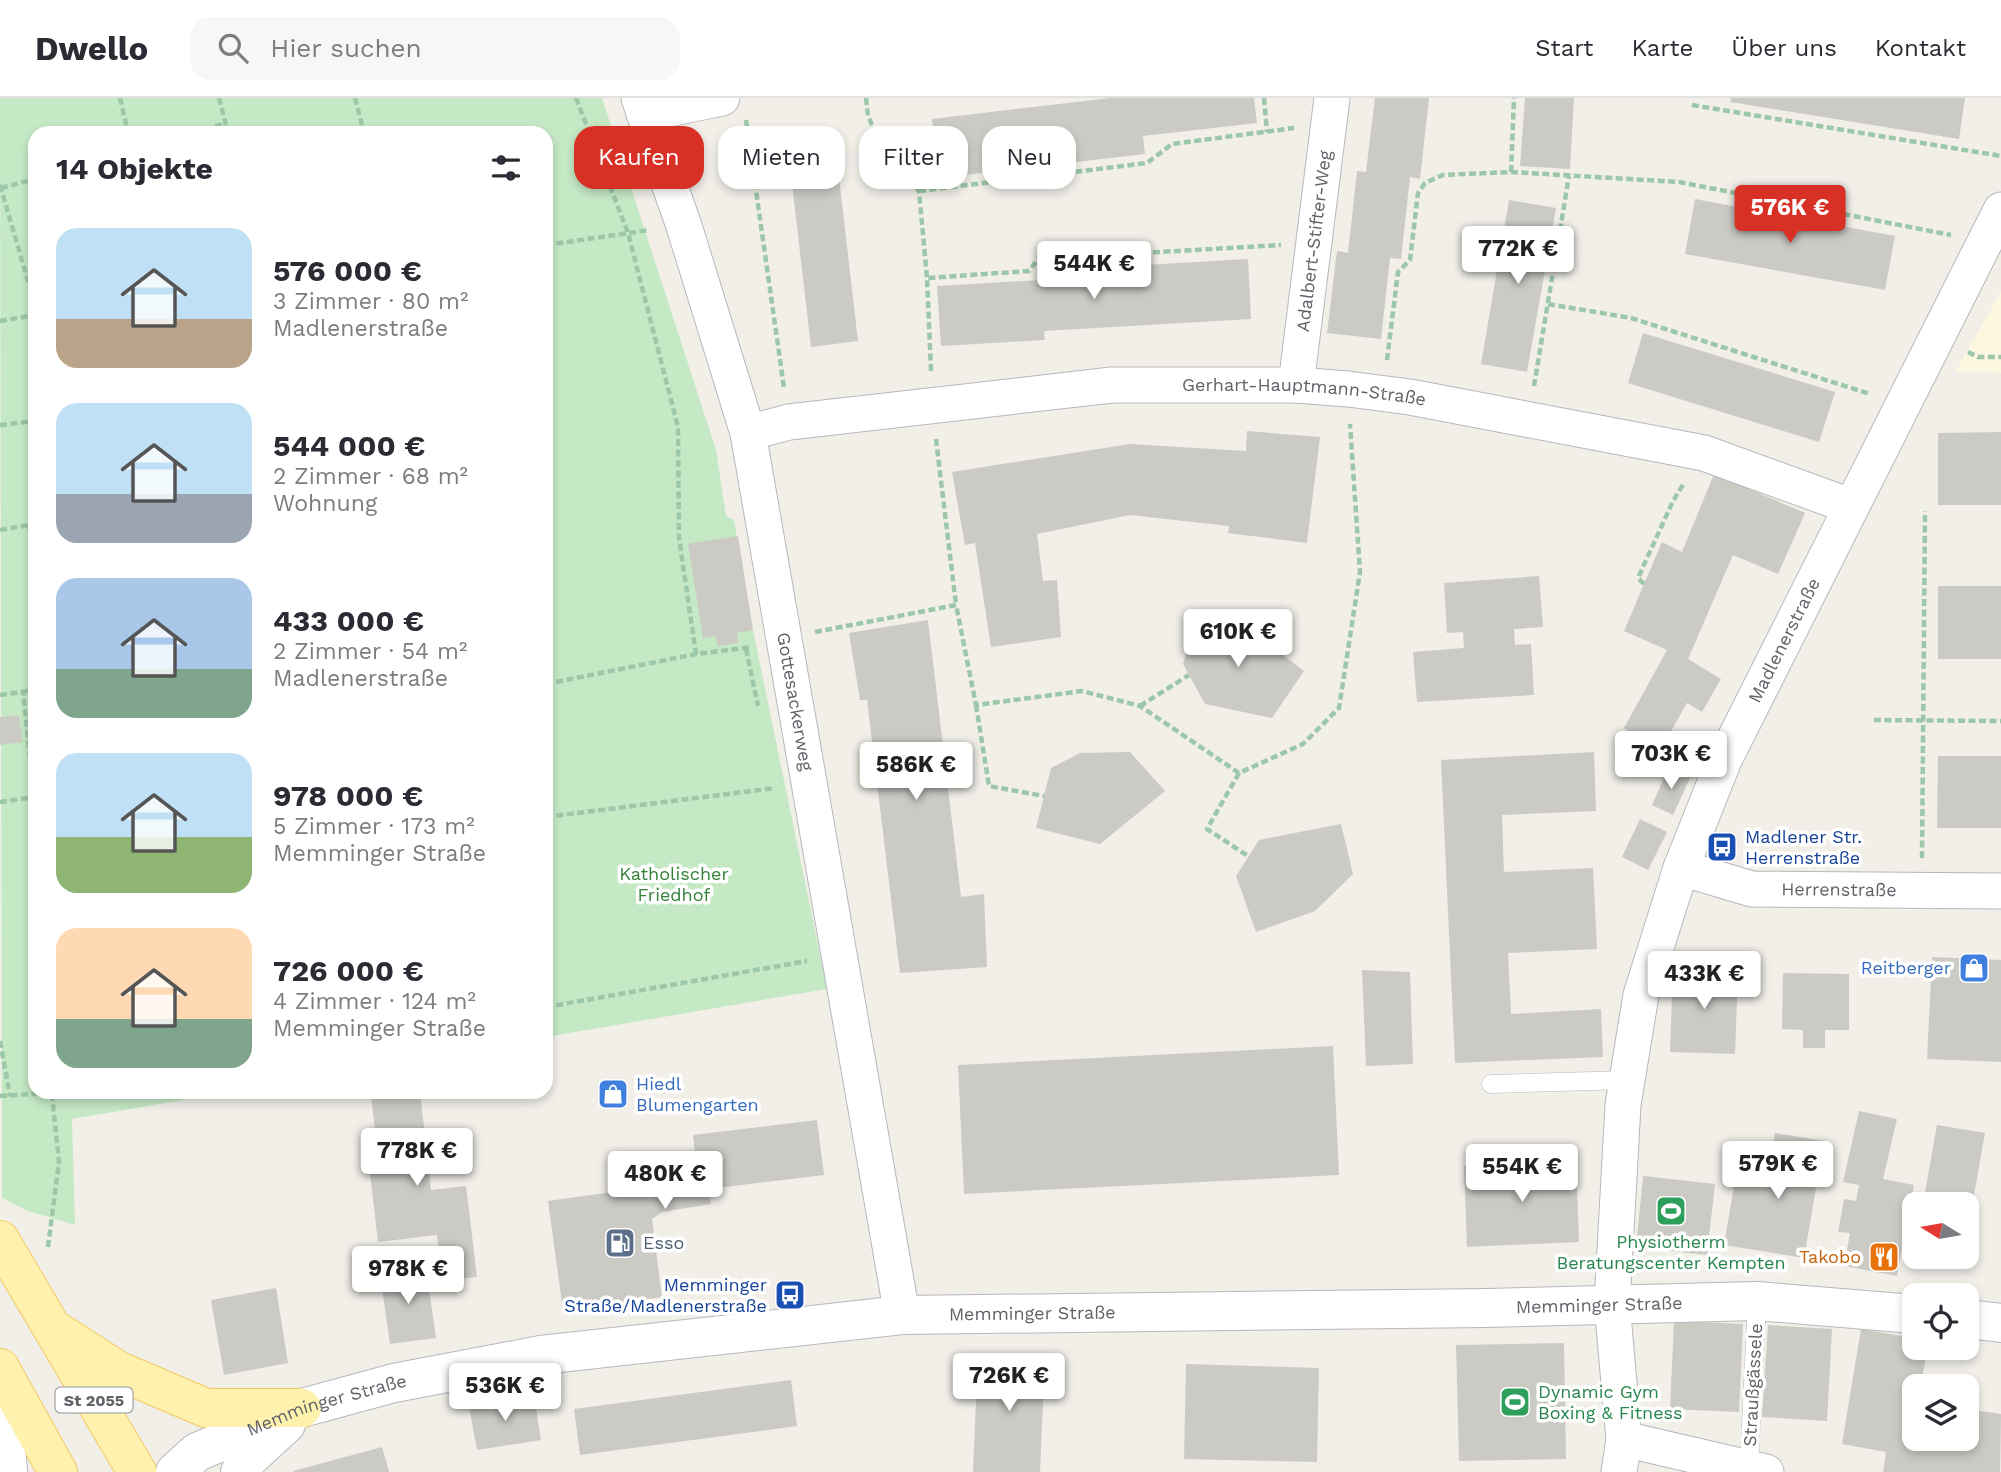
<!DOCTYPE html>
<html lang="de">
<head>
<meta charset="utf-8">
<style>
  body { margin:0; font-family:"Work Sans",sans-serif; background:#f7f7f7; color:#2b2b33; height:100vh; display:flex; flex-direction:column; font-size:26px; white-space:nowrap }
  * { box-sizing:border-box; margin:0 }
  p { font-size:23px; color:#7c7c81 }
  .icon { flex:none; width:38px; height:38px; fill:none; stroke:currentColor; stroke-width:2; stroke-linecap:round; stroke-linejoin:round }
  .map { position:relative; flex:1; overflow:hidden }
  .side { position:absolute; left:28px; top:28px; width:525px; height:973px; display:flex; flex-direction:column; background:#fff; border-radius:21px; box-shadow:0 4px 10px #0003 }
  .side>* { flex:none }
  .banner { position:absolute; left:574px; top:28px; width:665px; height:63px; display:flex; gap:14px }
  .needle { width:46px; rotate:281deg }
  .buttons { position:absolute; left:1902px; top:1094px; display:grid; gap:14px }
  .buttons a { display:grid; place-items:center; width:77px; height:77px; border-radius:14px; background:#fff; box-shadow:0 4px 10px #0003; font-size:35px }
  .price { position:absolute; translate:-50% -60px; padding:0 16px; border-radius:7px; background:#fff; color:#222; font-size:23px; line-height:46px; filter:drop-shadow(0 2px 4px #0008) }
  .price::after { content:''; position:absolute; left:50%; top:42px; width:21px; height:16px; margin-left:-10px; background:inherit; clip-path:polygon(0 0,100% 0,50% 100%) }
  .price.active { background:#d93025; color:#fff }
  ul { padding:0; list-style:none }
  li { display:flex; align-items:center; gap:21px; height:175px; padding:0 28px }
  li span { display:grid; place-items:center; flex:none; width:196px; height:140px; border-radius:21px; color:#555 }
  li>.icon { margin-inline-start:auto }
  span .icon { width:84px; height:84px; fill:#fffc; stroke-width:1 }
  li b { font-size:30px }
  h2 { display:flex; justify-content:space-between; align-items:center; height:84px; padding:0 28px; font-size:30px }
  .pill { padding:0 24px; border-radius:21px; background:#fff; box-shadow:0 4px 10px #0003; font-size:24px; line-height:63px }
  .pill.active { background:#d93025; color:#fff }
  header { display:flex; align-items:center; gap:42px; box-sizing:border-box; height:98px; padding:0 35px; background:#fff; border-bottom:2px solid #e1e1e2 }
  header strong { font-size:33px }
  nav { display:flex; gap:38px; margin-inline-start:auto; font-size:24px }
  .search { width:490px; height:63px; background:#f7f7f7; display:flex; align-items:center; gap:18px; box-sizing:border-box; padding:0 24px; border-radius:21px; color:#7c7c81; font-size:26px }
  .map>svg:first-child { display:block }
  .commercial { fill:#fef7e0 }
  .green { fill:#c5e8c5 }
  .building { fill:#cccac5 }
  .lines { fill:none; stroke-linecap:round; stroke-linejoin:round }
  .service-casing { stroke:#b5b8bc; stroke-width:19 }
  .minor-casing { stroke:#b5b8bc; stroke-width:37 }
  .tertiary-casing { stroke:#b5b8bc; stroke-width:40 }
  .secondary-casing { stroke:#b6babf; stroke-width:40 }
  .primary-casing { stroke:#f2c960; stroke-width:40 }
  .path { stroke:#9cc7a9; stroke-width:4.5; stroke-dasharray:7 3.5; stroke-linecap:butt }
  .service { stroke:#fff; stroke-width:18 }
  .minor { stroke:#fff; stroke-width:35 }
  .tertiary { stroke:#fff; stroke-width:38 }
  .secondary { stroke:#fff; stroke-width:38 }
  .primary { stroke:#fff2af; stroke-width:38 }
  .labels { text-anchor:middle; stroke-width:7; stroke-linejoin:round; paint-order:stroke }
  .shield { fill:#fff; stroke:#8f9295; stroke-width:2 }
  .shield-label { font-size:16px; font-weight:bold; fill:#5f6368 }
  .street-label { font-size:18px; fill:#5f6368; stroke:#fff }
  .transit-label { font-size:18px; fill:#164399; stroke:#fff; text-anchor:start }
  .park-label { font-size:18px; fill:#348238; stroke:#fff }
  .shop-label { font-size:18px; fill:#366cbe; stroke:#fff; text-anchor:end }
  .leisure-label { font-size:18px; fill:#27864d; stroke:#fff }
  .service-label { font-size:18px; fill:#4e5e75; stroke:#fff; text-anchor:start }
  .food-label { font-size:18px; fill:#c56008; stroke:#fff; text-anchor:end }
</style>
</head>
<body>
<header>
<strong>Dwello</strong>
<div class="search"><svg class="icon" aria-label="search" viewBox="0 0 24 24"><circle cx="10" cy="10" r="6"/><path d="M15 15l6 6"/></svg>Hier suchen</div>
<nav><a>Start</a><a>Karte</a><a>Über uns</a><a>Kontakt</a></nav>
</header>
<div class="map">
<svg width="2001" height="1374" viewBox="0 0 2001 1374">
  <rect width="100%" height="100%" fill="#f1efe8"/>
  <!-- commercial -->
  <path class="commercial" d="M2001 194V275L1956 273Z"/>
  <!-- green -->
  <path class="green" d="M0 0H602L716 352 726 418 734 422 753 532 827 891 546 939V35H35V994H229L72 1021 75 1127 28 1113 2 1100Z"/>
  <!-- building -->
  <path class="building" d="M1110 0H1254L1257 25 1143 38 1145 56 939 80 932 21Z
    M1375 0H1429L1420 81 1410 79 1401 161 1390 160 1381 241 1327 235 1337 153 1348 155 1357 73 1366 74Z
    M1525 0H1574L1570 71 1520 68Z
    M1731 0H1965L1959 41 1730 4Z
    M835 45 858 243 811 249 788 51Z
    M1695 101 1895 138 1885 192 1685 156Z
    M1509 102 1556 110 1527 274 1481 266Z
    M1248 161 1251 221 1044 233 1045 242 941 248 937 188 1041 182V173Z
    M1643 235 1835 294 1819 344 1628 285Z
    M1247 333 1320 339 1307 445 1228 435 1229 428 1130 417 1037 436 1043 483 1057 482 1061 539 991 549 975 445 965 447 952 374 1130 346 1246 353Z
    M2001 334V407H1938V335Z
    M1714 376 1805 415 1778 476 1733 457 1688 561 1721 581 1702 614 1687 605 1661 651 1624 630 1667 552 1624 533 1662 444 1682 454Z
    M738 438 753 532 737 535 738 545 718 548 716 538 703 540 688 446Z
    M1539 478 1543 529 1514 531 1515 547 1531 546 1534 597 1417 604 1413 554 1464 550 1463 534 1447 535 1444 485Z
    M1938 488H2001V561H1938Z
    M1197 518 1247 530 1304 573 1272 620 1205 606 1183 566Z
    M928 522 961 799 984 796 987 869 900 875 867 602H860L849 535Z
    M19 617 22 644 0 647V619Z
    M1130 654 1165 693 1100 746 1036 730 1051 670 1080 655Z
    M1594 654 1596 713 1502 717 1504 774 1593 770 1597 851 1508 855 1511 916 1601 911 1603 959 1455 965 1441 662Z
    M1938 658H2001V730H1937Z
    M1669 669 1691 678 1673 717 1652 707Z
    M1640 721 1667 734 1648 772 1622 759Z
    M1341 726 1353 776 1315 813 1256 834 1236 778 1259 742Z
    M1932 859 2001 862V964L1927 961Z
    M1673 869 1738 872 1735 956 1670 954Z
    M1362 872 1410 874 1413 966 1366 968Z
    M1783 875 1849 876V932H1825V950H1803V932L1782 931Z
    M1333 948 1339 1077 964 1096 958 967Z
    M420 994 431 1092 466 1088 477 1179 442 1182 437 1137 378 1144 370 1075 380 1074 371 998Z
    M1859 1013 1897 1021 1883 1081 1914 1087 1897 1178 1844 1168 1850 1135 1838 1134 1844 1101 1856 1103 1859 1087 1843 1084Z
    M817 1022 824 1077 708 1091 711 1106 662 1114 652 1121 662 1199 563 1213 548 1103 626 1092 633 1080 697 1072 693 1037Z
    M1937 1027 1985 1035 1970 1120H1967V1106H1923Z
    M1775 1035 1824 1043 1804 1160 1724 1147 1735 1082 1766 1087Z
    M1576 1063 1579 1144 1467 1149 1464 1068Z
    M1643 1078 1715 1086 1707 1157 1636 1149Z
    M426 1170 436 1240 390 1246 380 1177Z
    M276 1190 288 1265 224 1277 211 1202Z
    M1674 1223 1743 1226 1739 1314 1670 1311Z
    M1768 1227 1832 1231 1827 1323 1762 1319Z
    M1861 1231 1914 1240V1250H1927L1921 1288H1914V1340H1967V1311L2001 1316 2000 1374H1883L1886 1354 1842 1346Z
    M1564 1245 1566 1361 1459 1363 1456 1247Z
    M978 1256 1045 1258 1040 1374H973Z
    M1186 1266 1319 1270 1317 1364 1184 1361Z
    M791 1282 797 1328 580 1357 574 1311Z
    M534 1298 541 1342 477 1352 469 1309Z
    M382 1349 389 1374H294L293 1373Z"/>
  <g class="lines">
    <!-- service casing -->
    <g class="service-casing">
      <path id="service" d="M1491 986 1627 982
        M1749 1370 1757 1203"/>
    </g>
    <!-- minor casing -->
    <g class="minor-casing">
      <g id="minor">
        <path id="s1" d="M639 0 684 128 748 335 902 1217"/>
        <path d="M644 16 722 0"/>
        <path id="s2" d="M1296 287 1332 0"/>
        <path id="s3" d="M748 335 789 324 1112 287H1296L1348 291 1410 299 1704 355 1850 408"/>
        <path id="s4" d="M1681 770 1752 791 2001 793"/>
        <path d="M1624 1341 1766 1374"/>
        <path id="s5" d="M1619 1374 1624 1341 1612 1206 1623 1007 1641 897 1681 770 1724 662 2001 112"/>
      </g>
    </g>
    <!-- tertiary casing -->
    <g class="tertiary-casing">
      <g id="tertiary">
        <path d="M1967 1221 2001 1225"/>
        <path id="s6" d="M175 1374 197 1354 302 1310 394 1285 541 1257 902 1217 1487 1210 1757 1203 1914 1216"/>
        <path d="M240 1374 247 1362 286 1326"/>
      </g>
    </g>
    <!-- secondary casing -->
    <g class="secondary-casing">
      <path id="secondary" d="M0 1308 4 1322 8 1374"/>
    </g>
    <!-- primary casing -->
    <g class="primary-casing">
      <path id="primary" d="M0 1142 137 1374
        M52 1230 119 1273 206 1310H302
        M0 1270 58 1374"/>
    </g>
    <!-- path -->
    <path class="path" d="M120 0 128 34
      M219 0 228 35
      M355 0 364 35
      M576 0 628 135 678 329 679 440 696 556 752 549
      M866 0 868 18 883 51 919 93 927 180
      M1264 0 1267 34
      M1692 7 2001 58
      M746 22 784 290
      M127 35H139
      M195 35 226 25
      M1511 74 1514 0
      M0 87 35 207
      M1 90 35 81
      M919 93 1147 65 1172 46 1294 30
      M546 147 649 132
      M1548 206 1631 220 1870 296
      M0 223 35 217
      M1968 254 1978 259H2001
      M1387 262 1398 174 1410 162 1418 95 1425 85 1443 77 1511 74 1679 84 1951 137
      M931 273 927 180 1029 173 1038 161 1281 147
      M1534 288 1569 78
      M0 327 35 323
      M936 341 956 507
      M29 427 35 471
      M0 432 35 426
      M1644 486 1638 480 1673 403 1684 385
      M815 534 956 507 976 607 1082 593 1140 608 1239 675 1303 646 1339 610 1360 474 1350 326
      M746 551 758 608
      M546 586 696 556
      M0 597 35 592
      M976 607 989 688 1044 698
      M1140 608 1189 577
      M1874 622 2001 623
      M1239 675 1207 731 1248 758
      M0 704 34 699 23 594
      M546 719 775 690
      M1922 760 1925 413
      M546 894 549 909
      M546 909 807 863
      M0 943 10 998
      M0 998 68 994
      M48 1149 59 1064 52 997"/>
    <!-- service -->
    <use href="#service" class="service"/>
    <!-- minor -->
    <use href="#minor" class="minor"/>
    <!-- tertiary -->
    <use href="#tertiary" class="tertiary"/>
    <!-- secondary -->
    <use href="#secondary" class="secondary"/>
    <!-- primary -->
    <use href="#primary" class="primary"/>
  </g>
  <!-- icons -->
  <defs>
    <g id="bus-square" transform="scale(1.575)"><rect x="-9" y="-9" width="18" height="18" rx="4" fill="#1a4fb4" stroke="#fff"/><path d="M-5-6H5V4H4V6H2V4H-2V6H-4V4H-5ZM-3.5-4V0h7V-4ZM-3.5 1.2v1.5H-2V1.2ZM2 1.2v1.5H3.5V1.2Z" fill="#fff"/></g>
    <g id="shop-square" transform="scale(1.575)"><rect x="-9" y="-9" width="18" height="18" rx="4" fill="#3f7fe0" stroke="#fff"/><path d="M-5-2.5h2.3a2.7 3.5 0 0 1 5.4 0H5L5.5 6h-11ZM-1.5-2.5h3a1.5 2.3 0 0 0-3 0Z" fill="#fff"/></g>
    <g id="stadium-square" transform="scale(1.575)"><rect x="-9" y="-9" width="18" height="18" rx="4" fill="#2e9e5b" stroke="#fff"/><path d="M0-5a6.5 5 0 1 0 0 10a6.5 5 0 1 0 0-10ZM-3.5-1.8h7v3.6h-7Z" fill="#fff"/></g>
    <g id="fuel-square" transform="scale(1.575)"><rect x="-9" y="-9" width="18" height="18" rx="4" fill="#5c6f8a" stroke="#fff"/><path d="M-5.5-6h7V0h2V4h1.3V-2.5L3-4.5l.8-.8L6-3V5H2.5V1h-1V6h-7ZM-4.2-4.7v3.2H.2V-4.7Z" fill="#fff"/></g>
    <g id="restaurant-square" transform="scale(1.575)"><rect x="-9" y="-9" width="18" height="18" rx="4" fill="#e8710a" stroke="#fff"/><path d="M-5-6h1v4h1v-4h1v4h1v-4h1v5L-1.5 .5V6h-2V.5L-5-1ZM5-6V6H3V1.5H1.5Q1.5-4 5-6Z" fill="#fff"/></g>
  </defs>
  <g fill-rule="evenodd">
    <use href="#bus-square" x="1722" y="749"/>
    <use href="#shop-square" x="1974" y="870"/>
    <use href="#shop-square" x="613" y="996"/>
    <use href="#stadium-square" x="1671" y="1113"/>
    <use href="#fuel-square" x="620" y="1145"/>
    <use href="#restaurant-square" x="1884" y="1159"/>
    <use href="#bus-square" x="790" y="1197"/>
    <use href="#stadium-square" x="1515" y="1304"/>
  </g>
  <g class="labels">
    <!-- shield labels -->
    <rect class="shield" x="55.5" y="1289.5" width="77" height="25" rx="5"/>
    <g class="shield-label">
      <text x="94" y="1308">St 2055</text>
    </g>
    <!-- street labels -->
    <g class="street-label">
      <text dy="6" stroke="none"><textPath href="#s2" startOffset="145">Adalbert-Stifter-Weg</textPath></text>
      <text dy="6" stroke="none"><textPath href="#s3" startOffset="560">Gerhart-Hauptmann-Straße</textPath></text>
      <text dy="6" stroke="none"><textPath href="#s5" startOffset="863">Madlenerstraße</textPath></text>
      <text dy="6" stroke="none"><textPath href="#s1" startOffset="625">Gottesackerweg</textPath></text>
      <text dy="6" stroke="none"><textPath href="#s4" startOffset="161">Herrenstraße</textPath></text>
      <text dy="6" stroke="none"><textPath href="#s6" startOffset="1449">Memminger Straße</textPath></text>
      <text dy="6" stroke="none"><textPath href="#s6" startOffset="882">Memminger Straße</textPath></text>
      <text transform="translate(1753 1287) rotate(-87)" y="6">Straußgässele</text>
      <text dy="6" stroke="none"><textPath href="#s6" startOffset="168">Memminger Straße</textPath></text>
    </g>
    <!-- transit labels -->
    <g class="transit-label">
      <text x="1745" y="745">Madlener Str.<tspan x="1745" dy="21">Herrenstraße</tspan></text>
      <text x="767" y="1193" text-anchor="end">Memminger<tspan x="767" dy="21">Straße/Madlenerstraße</tspan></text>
    </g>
    <!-- park labels -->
    <g class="park-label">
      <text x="674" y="782">Katholischer<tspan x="674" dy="21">Friedhof</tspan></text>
    </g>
    <!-- shop labels -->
    <g class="shop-label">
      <text x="1951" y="876">Reitberger</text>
      <text x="636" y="992" text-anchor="start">Hiedl<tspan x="636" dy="21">Blumengarten</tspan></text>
    </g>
    <!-- leisure labels -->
    <g class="leisure-label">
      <text x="1671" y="1150">Physiotherm<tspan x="1671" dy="21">Beratungscenter Kempten</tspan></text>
      <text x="1538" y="1300" text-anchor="start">Dynamic Gym<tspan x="1538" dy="21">Boxing &amp; Fitness</tspan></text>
    </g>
    <!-- service labels -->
    <g class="service-label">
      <text x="643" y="1151">Esso</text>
    </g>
    <!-- food labels -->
    <g class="food-label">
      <text x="1861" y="1165">Takobo</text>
    </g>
  </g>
</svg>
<div class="buttons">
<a><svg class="needle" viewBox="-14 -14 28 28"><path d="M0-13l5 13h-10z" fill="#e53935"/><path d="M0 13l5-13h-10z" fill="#7c7c81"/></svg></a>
<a><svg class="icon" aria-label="locate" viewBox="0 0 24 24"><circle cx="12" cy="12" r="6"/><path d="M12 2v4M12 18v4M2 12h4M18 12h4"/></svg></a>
<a><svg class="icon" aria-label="layers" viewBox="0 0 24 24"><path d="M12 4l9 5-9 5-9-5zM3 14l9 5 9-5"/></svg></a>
</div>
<b class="price active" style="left:1790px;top:147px">576K €</b>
<b class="price" style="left:1518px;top:188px">772K €</b>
<b class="price" style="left:1094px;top:203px">544K €</b>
<b class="price" style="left:1238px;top:571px">610K €</b>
<b class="price" style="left:1671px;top:693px">703K €</b>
<b class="price" style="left:916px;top:704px">586K €</b>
<b class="price" style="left:1704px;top:913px">433K €</b>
<b class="price" style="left:417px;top:1090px">778K €</b>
<b class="price" style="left:1778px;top:1103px">579K €</b>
<b class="price" style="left:1522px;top:1106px">554K €</b>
<b class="price" style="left:665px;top:1113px">480K €</b>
<b class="price" style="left:408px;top:1208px">978K €</b>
<b class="price" style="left:1009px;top:1315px">726K €</b>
<b class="price" style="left:505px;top:1325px">536K €</b>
<div class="banner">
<a class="pill active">Kaufen</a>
<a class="pill">Mieten</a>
<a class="pill">Filter</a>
<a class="pill">Neu</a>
</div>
<section class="side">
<h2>14 Objekte<svg class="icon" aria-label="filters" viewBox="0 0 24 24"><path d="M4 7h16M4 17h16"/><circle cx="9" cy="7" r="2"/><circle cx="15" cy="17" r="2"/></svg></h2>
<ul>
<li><span style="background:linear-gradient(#bfe0f5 65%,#b9a48a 0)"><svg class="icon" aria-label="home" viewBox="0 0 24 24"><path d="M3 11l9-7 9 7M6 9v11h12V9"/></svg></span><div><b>576 000 €</b><p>3 Zimmer · 80 m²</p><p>Madlenerstraße</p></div></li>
<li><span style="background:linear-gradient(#bfe0f5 65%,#9aa5b1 0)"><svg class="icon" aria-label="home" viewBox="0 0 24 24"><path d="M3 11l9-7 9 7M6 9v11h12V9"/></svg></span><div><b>544 000 €</b><p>2 Zimmer · 68 m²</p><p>Wohnung</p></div></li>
<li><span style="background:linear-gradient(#a9c7e8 65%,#7fa58c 0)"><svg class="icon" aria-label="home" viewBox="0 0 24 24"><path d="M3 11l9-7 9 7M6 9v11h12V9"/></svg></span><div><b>433 000 €</b><p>2 Zimmer · 54 m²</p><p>Madlenerstraße</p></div></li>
<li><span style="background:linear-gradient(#bfe0f5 60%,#8fb573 0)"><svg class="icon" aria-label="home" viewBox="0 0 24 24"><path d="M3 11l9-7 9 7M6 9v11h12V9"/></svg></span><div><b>978 000 €</b><p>5 Zimmer · 173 m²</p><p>Memminger Straße</p></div></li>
<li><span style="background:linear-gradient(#ffd9b3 65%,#7fa58c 0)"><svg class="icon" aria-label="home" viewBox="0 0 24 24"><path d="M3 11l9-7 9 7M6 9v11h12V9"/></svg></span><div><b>726 000 €</b><p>4 Zimmer · 124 m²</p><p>Memminger Straße</p></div></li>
</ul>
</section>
</div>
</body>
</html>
